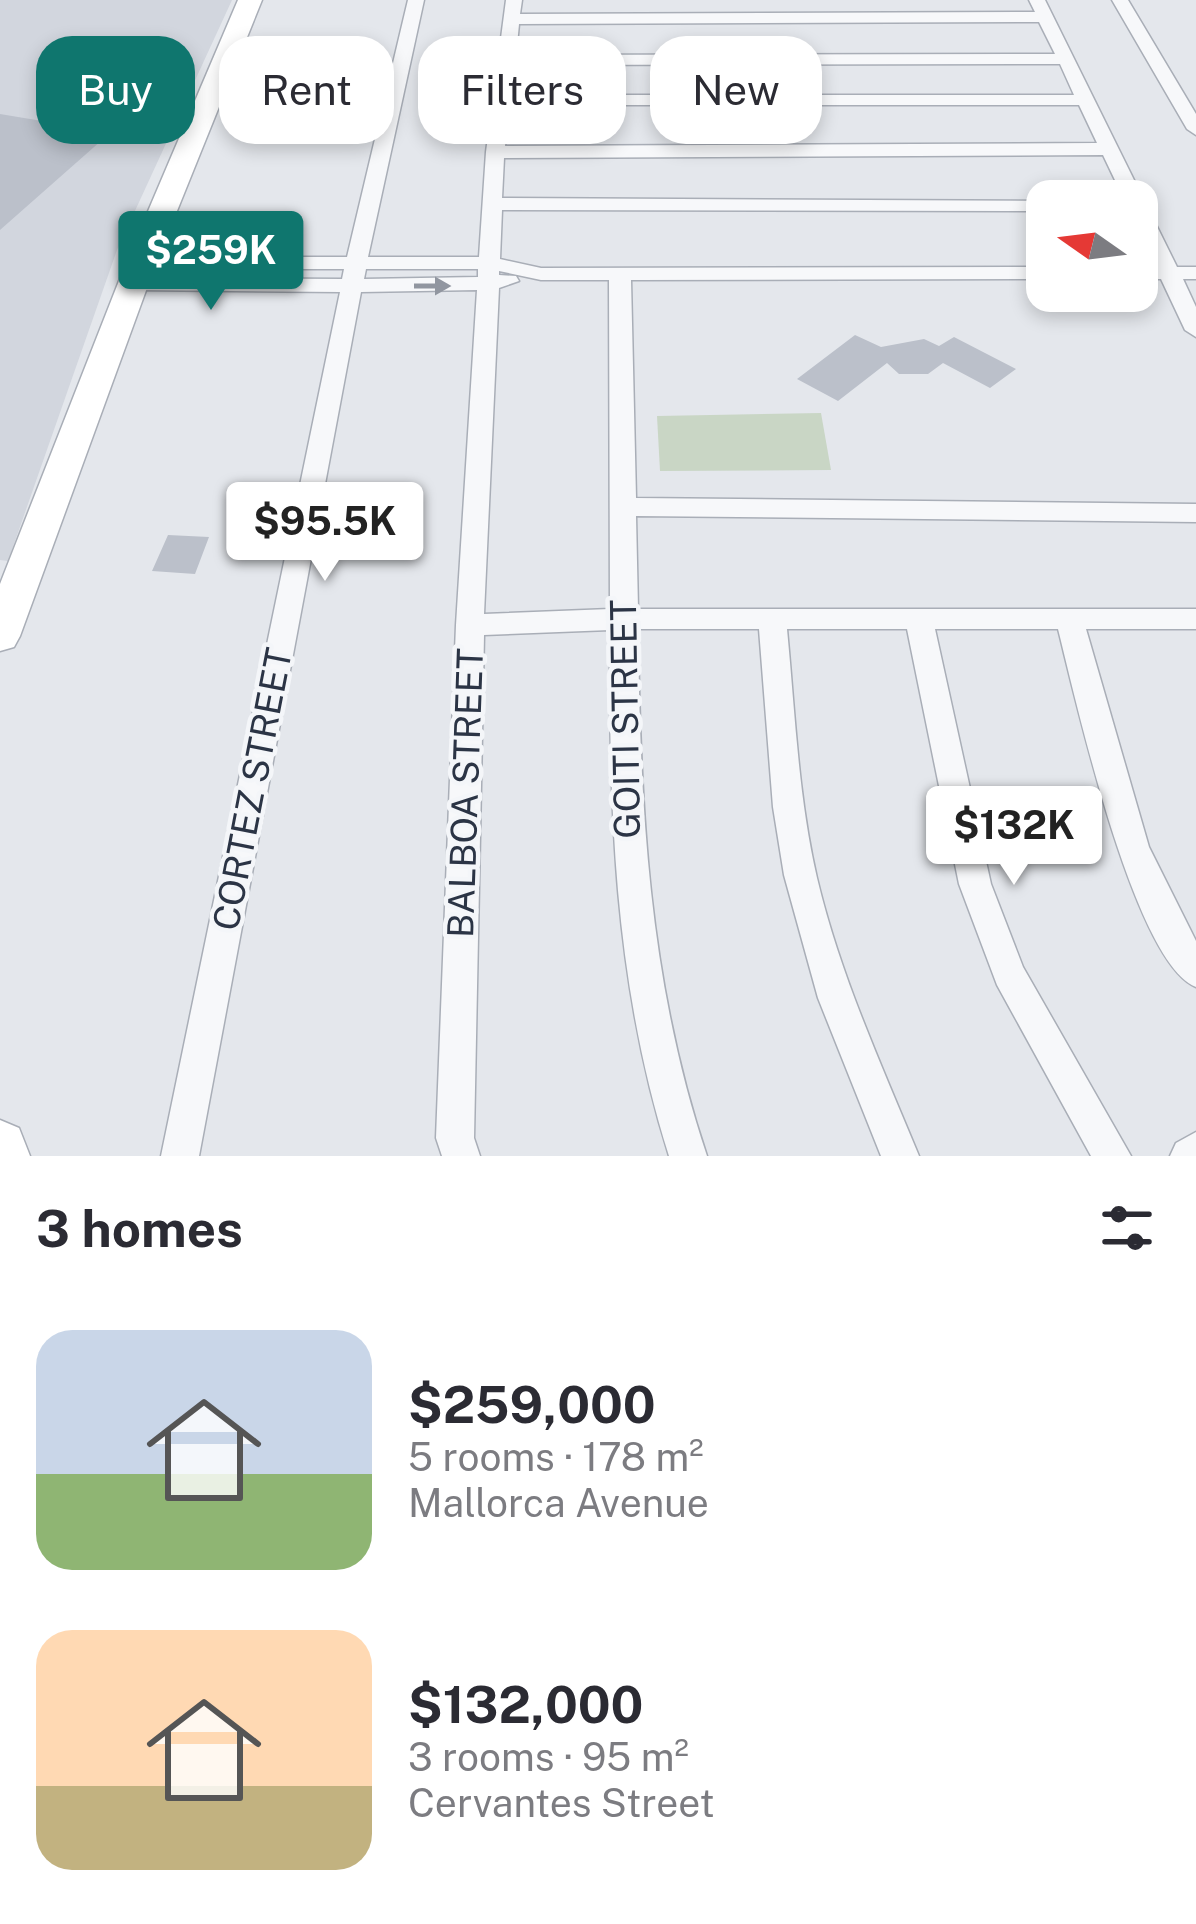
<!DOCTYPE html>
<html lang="en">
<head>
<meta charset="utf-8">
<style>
  body { margin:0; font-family:"Public Sans",sans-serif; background:#f7f7f7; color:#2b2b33; height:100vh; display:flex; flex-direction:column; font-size:45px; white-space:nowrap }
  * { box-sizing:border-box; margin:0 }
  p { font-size:39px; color:#7c7c81 }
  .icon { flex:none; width:66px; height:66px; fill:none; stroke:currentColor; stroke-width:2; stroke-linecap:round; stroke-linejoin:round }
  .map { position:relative; height:1156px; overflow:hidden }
  .side { display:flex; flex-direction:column; background:#fff; flex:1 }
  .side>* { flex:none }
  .top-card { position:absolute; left:36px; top:36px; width:1125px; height:108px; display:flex; gap:24px }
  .needle { width:78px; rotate:284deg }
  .fabs { position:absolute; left:1026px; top:180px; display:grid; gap:24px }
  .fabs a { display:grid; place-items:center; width:132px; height:132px; border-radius:24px; background:#fff; box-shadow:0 6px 18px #0003; font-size:60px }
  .price { position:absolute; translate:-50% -102px; padding:0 27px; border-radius:12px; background:#fff; color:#222; font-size:39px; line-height:78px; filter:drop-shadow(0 3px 6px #0008) }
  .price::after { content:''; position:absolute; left:50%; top:72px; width:36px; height:27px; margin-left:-18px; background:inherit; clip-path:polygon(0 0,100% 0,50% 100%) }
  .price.current { background:#0f766e; color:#fff }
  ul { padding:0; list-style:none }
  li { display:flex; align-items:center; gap:36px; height:300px; padding:0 36px }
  li span { display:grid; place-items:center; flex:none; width:336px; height:240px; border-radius:36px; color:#555 }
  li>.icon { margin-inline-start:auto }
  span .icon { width:144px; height:144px; fill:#fffc; stroke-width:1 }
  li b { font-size:51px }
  h2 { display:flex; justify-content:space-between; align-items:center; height:144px; padding:0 36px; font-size:51px }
  .chip { padding:0 42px; border-radius:36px; background:#fff; box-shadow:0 6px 18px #0003; font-size:42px; line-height:108px }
  .chip.current { background:#0f766e; color:#fff }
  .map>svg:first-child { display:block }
  .built { fill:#d2d6de }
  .green { fill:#c9d6c5 }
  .building { fill:#bbc0ca }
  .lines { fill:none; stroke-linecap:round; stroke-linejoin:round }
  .minor-casing { stroke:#a9aeb7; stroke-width:3 }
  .secondary-casing { stroke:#a9aeb7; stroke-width:3 }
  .minor { fill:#f7f8fa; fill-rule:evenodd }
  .secondary { fill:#fff; fill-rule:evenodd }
  .oneway { fill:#9196a0 }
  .labels { text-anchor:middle; stroke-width:9; stroke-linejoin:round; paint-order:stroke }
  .street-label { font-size:36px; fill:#2b3445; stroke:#f4f6f9 }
</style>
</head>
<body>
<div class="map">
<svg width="1196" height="1156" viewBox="0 0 1196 1156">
  <rect width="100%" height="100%" fill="#e4e7ec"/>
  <!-- built -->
  <path class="built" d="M0 0H232L117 250 8 561 0 560Z"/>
  <!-- green -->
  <path class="green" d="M821 413 831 470 660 471 657 416Z"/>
  <!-- building -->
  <path class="building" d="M93 103 136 110 0 230V114L66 125Z
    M855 335 881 347 924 339 939 346 954 337 1016 369 990 388 943 363 928 374H899L887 363 838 401 797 379Z
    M168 535 209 537 195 574 152 571Z"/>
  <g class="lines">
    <!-- minor casing -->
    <g class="minor-casing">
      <path id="minor" d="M408 0H424L368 257H479L486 152 506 0H522L520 14 1035 12 1029 0H1045L1177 267H1196V279H1183L1196 307V337L1185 330 1161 279H1137V267H1156L1137 227V201H1125L1103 155 504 158 502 198 1054 201H1047V211L502 210 500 259 541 268 1047 267V279L631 280 636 498 1196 504V522L636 516 638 609H1196V629H1086L1149 847 1196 941V987C1134 963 1075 696 1058 629H935L991 884 1023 967 1131 1156H1091L997 985 959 884 907 629H787C795 712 798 796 817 878 840 975 881 1064 919 1156H881L818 998 784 875 773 807 759 629H638C640 810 649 984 707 1156H669C614 983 609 810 610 630L484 635 474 1138 480 1156H442L436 1138 456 625 477 290 361 292 199 1156H161L340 292 133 290 122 284 133 278 342 279 344 269H141L130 263 141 257H347ZM1039 22 1055 54 516 55 519 24ZM1060 64 1074 95H511L515 65ZM510 105H1079L1097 143 505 146ZM366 269H478V277L364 279ZM499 271 541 280H609L610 609 484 614 499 288 519 281 516 276 499 275Z
        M1112 0H1128L1196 114V135L1187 129Z
        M1196 1132V1156H1170L1176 1143Z"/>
    </g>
    <!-- secondary casing -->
    <g class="secondary-casing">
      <path id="secondary" d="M238 0H262L156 263 20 636 14 647 0 651V584L126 263Z
        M0 1120 19 1128 30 1156H0Z"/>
    </g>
    <!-- minor -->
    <use href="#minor" class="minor"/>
    <!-- secondary -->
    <use href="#secondary" class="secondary"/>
  </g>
  <!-- one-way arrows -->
  <defs><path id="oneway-solid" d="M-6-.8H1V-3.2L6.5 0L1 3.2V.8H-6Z" transform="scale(3)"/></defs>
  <use class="oneway" href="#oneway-solid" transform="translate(432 286)"/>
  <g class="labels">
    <!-- street labels -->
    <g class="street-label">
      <text transform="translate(625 719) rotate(-91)" y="13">GOITI STREET</text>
      <text transform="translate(252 789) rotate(-79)" y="13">CORTEZ STREET</text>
      <text transform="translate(465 793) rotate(-88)" y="13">BALBOA STREET</text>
    </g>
  </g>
</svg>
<div class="fabs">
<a><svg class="needle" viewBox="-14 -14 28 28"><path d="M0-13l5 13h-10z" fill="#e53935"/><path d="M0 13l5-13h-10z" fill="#7c7c81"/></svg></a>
</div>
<b class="price current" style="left:211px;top:313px">$259K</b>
<b class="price" style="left:325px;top:584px">$95.5K</b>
<b class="price" style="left:1014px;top:888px">$132K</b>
<div class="top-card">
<a class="chip current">Buy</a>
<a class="chip">Rent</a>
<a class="chip">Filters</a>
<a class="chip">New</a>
</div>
</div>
<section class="side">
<h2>3 homes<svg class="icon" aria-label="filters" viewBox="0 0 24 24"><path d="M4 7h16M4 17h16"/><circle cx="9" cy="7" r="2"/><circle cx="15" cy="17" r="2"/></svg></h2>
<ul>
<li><span style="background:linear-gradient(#c9d6e8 60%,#8fb573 0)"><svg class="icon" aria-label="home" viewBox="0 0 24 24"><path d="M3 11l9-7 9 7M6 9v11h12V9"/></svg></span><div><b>$259,000</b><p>5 rooms · 178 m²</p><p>Mallorca Avenue</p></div></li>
<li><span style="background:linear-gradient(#ffd9b3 65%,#c2b280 0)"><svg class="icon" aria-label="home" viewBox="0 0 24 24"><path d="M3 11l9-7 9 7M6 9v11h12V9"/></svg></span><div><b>$132,000</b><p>3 rooms · 95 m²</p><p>Cervantes Street</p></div></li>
</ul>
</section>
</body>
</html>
